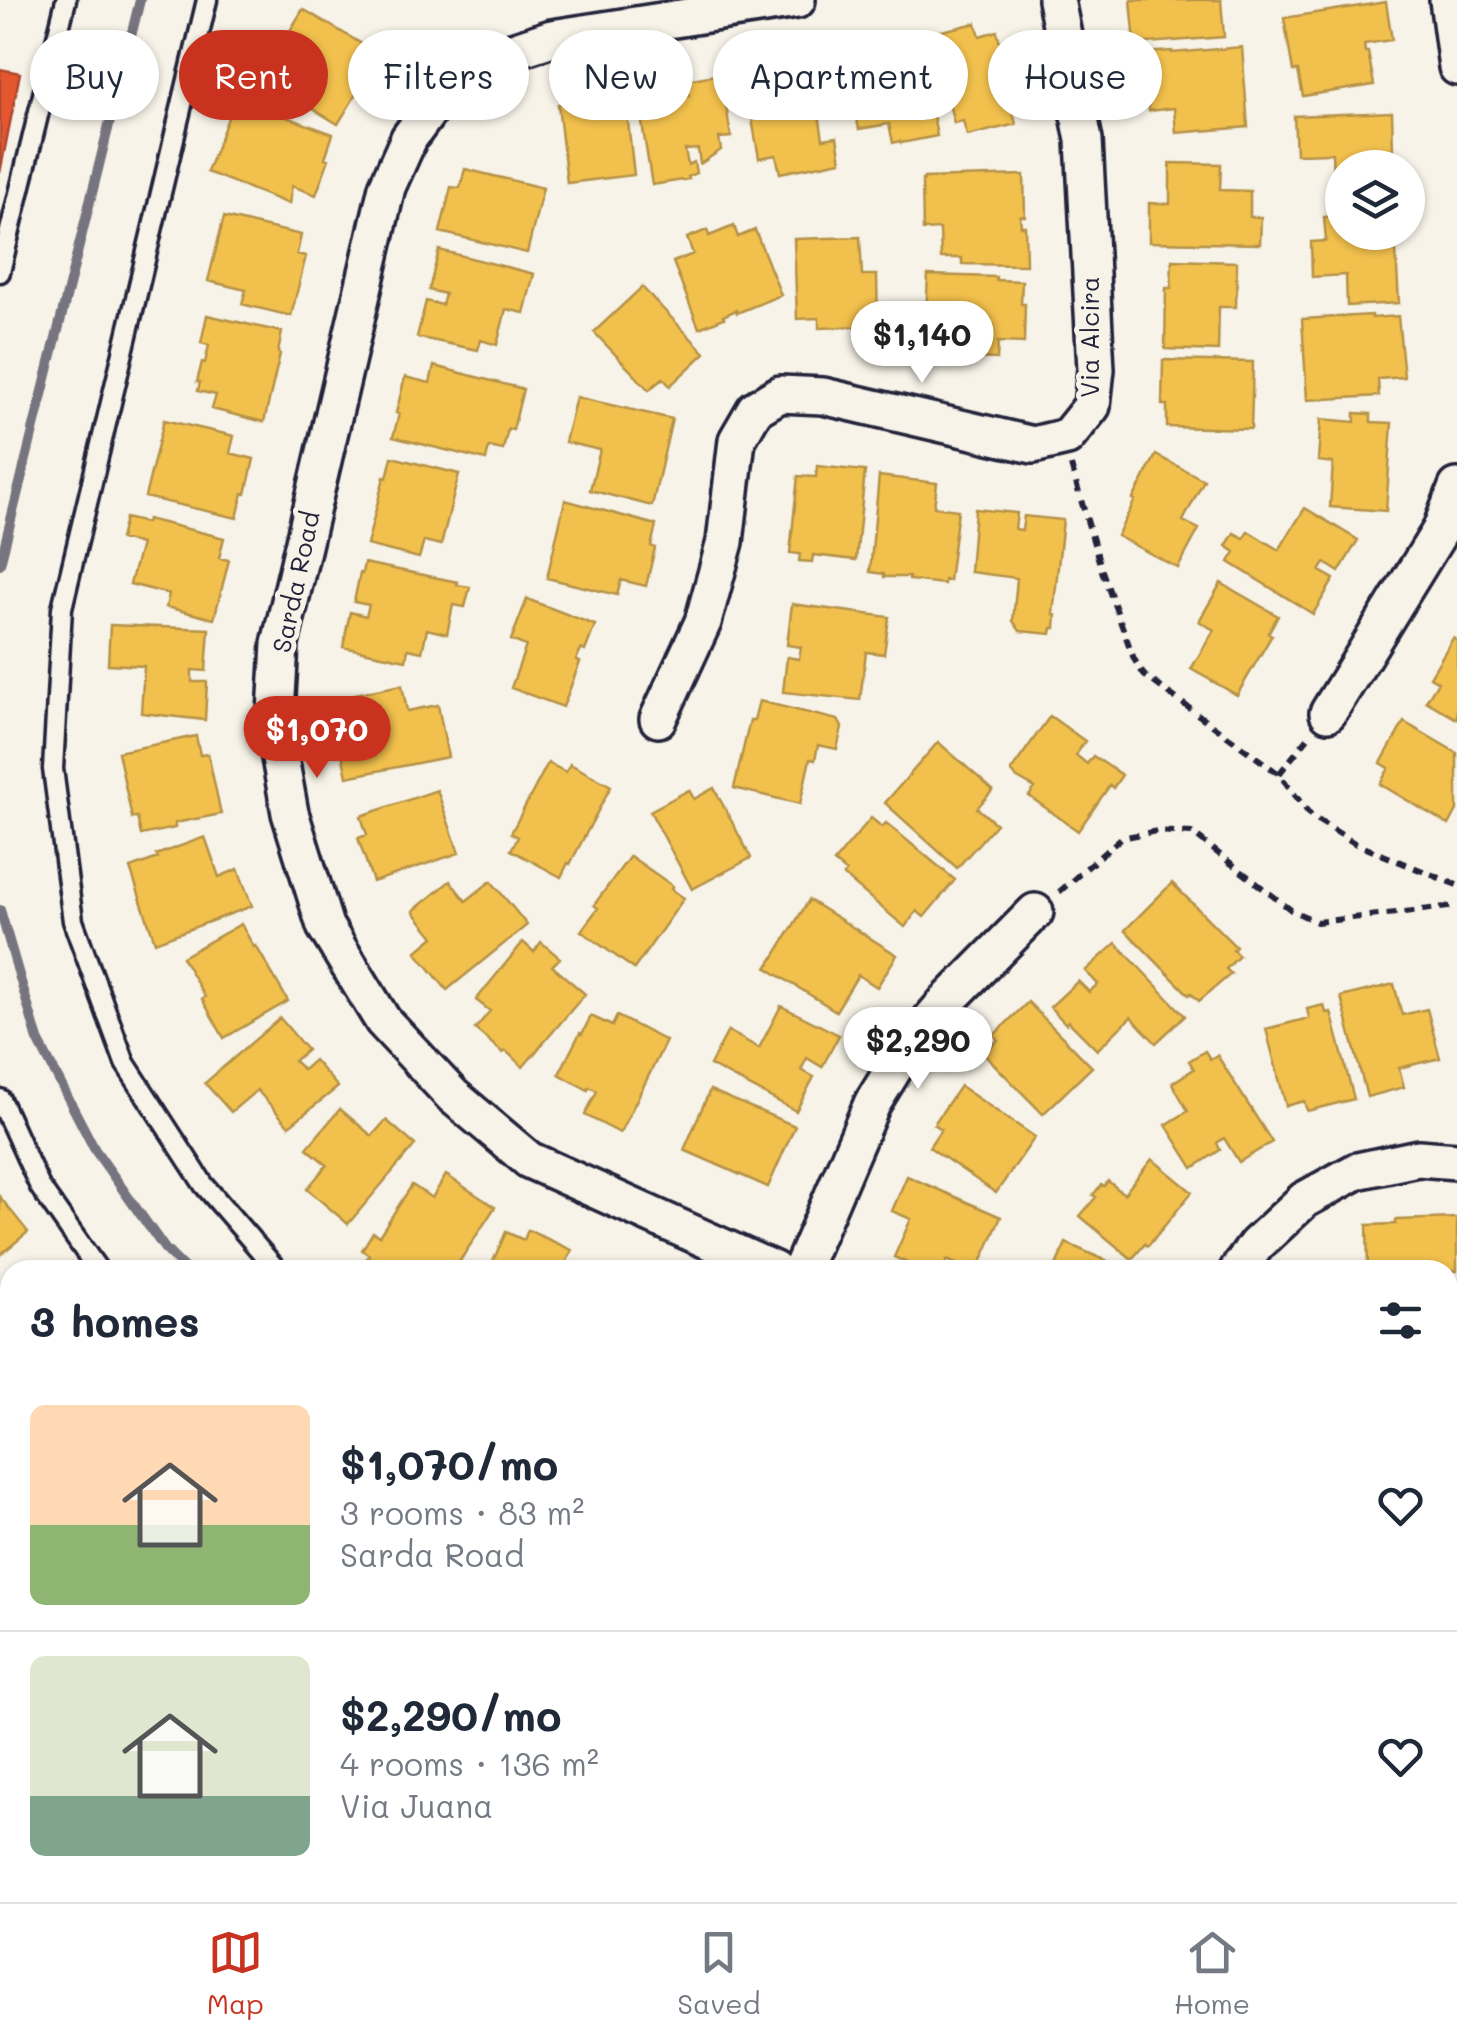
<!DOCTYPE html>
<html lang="en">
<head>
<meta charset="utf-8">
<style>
  body { margin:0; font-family:Mali,sans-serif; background:#f6f6f7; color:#1f2937; height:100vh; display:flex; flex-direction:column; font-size:38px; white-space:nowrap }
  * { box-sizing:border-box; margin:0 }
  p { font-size:32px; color:#747a83 }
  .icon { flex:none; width:55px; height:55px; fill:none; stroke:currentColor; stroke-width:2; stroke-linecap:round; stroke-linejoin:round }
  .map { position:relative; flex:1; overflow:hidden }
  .details { position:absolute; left:0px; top:1260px; width:1458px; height:642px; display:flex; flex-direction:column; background:#fff; border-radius:30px 30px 0 0; box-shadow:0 2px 8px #0004 }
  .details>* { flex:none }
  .hud { position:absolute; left:30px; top:30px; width:1398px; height:90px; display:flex; gap:20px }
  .controls { position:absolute; left:1325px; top:150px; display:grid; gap:20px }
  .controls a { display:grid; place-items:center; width:100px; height:100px; border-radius:50%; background:#fff; box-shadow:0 2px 8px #0004; font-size:50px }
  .price { position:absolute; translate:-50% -85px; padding:0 22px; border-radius:35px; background:#fff; color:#222; font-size:32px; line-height:65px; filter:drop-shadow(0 2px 5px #0008) }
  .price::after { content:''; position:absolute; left:50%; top:60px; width:30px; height:22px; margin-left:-15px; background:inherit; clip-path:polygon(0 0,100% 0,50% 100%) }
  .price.on { background:#c8321e; color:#fff }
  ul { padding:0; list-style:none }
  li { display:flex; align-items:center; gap:30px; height:250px; padding:0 30px }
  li+li { border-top:2px solid #e0e1e3 }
  li span { display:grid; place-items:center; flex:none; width:280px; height:200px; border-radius:15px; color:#555 }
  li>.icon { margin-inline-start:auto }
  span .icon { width:120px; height:120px; fill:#fffc; stroke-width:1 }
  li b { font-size:42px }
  h2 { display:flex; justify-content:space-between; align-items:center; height:120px; padding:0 30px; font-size:42px }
  .pill { padding:0 35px; border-radius:45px; background:#fff; box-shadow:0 2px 8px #0004; font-size:35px; line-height:90px }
  .pill.on { background:#c8321e; color:#fff }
  .dock { display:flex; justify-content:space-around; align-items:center; height:140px; border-top:2px solid #e0e1e3; background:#fff; font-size:28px; color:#747a83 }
  .dock a { display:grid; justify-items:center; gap:5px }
  .dock .on { color:#c8321e }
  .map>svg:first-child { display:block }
  .homes { fill:#f2c14e; stroke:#b49148; stroke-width:2.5 }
  .shops { fill:#e4572e; stroke:#aa4732; stroke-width:2.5 }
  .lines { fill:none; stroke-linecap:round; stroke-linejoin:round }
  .stream { stroke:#76747f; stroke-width:10 }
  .lane-casing { stroke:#22223b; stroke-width:25 }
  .street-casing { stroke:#22223b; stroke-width:42 }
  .path { stroke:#22223b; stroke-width:6; stroke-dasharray:10 8; stroke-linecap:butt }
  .lane { stroke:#f7f3e8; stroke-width:18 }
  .street { stroke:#f7f3e8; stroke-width:35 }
  .labels { text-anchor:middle; stroke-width:10; stroke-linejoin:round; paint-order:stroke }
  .street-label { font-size:25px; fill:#22223b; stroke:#f7f3e8 }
</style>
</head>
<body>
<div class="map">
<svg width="1457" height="1902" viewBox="0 0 1457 1902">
  <rect width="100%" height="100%" fill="#f7f3e8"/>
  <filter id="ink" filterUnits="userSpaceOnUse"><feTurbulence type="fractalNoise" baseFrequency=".01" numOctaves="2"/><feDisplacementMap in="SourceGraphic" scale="20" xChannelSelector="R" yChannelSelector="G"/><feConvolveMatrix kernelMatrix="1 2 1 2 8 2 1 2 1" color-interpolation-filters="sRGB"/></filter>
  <g filter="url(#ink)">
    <!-- homes -->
    <path class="homes" d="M1131 0H1221L1224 37 1135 44Z
      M1386 2 1392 40 1364 44 1365 52H1368L1374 85 1303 96 1298 71H1293L1284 18Z
      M303 9 372 50 361 69 369 73 338 124 295 98 303 86 269 66Z
      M976 23 980 36 997 31 1016 108 1012 109 1016 124 967 136 963 121 954 123 935 50 933 51 929 34Z
      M919 40 937 136 901 143 900 141 893 143 889 124 859 129 856 116 846 118 839 78H836L831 55 870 48 873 64 882 63 879 48Z
      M1242 47 1248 127 1176 133 1174 108 1149 111 1144 53 1172 51V53Z
      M822 55 831 105 818 108 823 139 837 137 841 161 780 173 776 155 759 158 745 80 766 76 765 66Z
      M721 74 731 137 719 138 721 150 700 164 698 149 685 150 688 165 694 162 696 173 688 177 689 179 652 185 637 92 648 90 647 86 676 82 679 98 689 96 686 80Z
      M624 86 634 175 567 183 558 104 579 101 578 91Z
      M245 102 333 134 325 158 329 159 316 195 292 186 289 204 207 172 231 110 241 113Z
      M1392 112 1393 152H1391L1392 168H1342V202H1334L1332 153 1296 154 1294 116Z
      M1170 163 1221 164 1220 190 1250 191V217H1261L1260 244 1149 242V203L1170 204Z
      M465 169 543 188 527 253 440 232 451 187 460 188Z
      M1024 175 1025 216H1020L1021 226H1025L1026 265 962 264V258H941L940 229 923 230 922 180H924V178Z
      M1342 216V232L1395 234 1399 303 1347 306 1346 275 1312 277 1311 242 1326 241 1324 217Z
      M224 217 301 235 297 254 306 256 291 316 242 304 246 290 208 281Z
      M734 226 738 237 755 230 781 295 737 313 736 310 723 316 724 318 699 328 673 262 693 254 687 238 707 230 709 236Z
      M860 237 862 275H877L878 326 819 328V318L797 319 794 239Z
      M439 250 534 274 524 313 506 309 497 345 481 340 478 350 417 337 426 301 442 305 445 294 429 290Z
      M1172 260 1237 262 1236 307H1219L1218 351 1165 349 1166 288H1171Z
      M928 275 996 277V280L1022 281 1021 304H1025L1024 343 998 342 997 359 924 356Z
      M642 287 705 353 670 386 663 378 649 390 594 332Z
      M207 315 282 332 278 353 280 354 264 422 212 409 216 395 198 391 200 382H197L202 362 205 363 209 345 201 343Z
      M1372 315V318L1398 316 1404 377 1378 379 1379 396 1307 400 1302 319Z
      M1163 360 1253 362 1251 429 1167 427V405H1162Z
      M434 366 523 389 513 430 508 429 503 450 489 447 486 460 393 437 399 414 396 413 405 377 430 383Z
      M576 397 672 419 652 506 590 490 600 450 565 442Z
      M1355 413 1371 414V422L1392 423 1386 511 1330 507 1333 463 1318 461 1321 419 1355 422Z
      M164 420 234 436 230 453 254 459 246 494 243 493 237 518 145 497Z
      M1156 455 1204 480 1183 521 1199 529 1178 568 1117 536 1135 500 1133 499Z
      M392 457 459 474 441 545 424 541 419 558 367 545 384 477 387 478Z
      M817 466 865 471 856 560 813 555 812 562 799 561 800 554 790 553 798 476 816 477Z
      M879 476 937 483 934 507 958 510 949 581 944 580V584L909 580V577H884V574L870 572Z
      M565 500 656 525 651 546 655 548 646 586 621 580 617 595 547 578Z
      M1305 508 1358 540 1339 572 1325 563 1320 571 1334 579 1313 614 1229 562 1235 552 1226 546 1234 533 1244 538 1248 531 1279 550Z
      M975 509 1017 513 1015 529 1022 530 1024 516 1063 520 1053 614 1056 615 1055 628H1052L1051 634 1020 631 1013 621 1017 578 970 572Z
      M125 518 146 523 147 519 224 538 219 558 229 560 214 619 166 607 169 594 130 584 141 544 120 539Z
      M364 563 458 582 457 585 470 587 465 607 453 605 447 634 427 629 422 652 408 649 406 660 343 647 350 612 366 616 369 605 354 602 360 573 362 574Z
      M1221 583 1278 616 1268 633 1272 635 1237 695 1191 669 1214 630 1199 621Z
      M527 599 595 625 585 651 581 649 576 660 580 662 563 707 511 688 526 646 511 640Z
      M792 604 889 617 884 654 866 652 860 700 783 692 787 657 799 659 801 647 787 645Z
      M110 625 209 629 206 671 192 670V682H207L205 720 141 713 144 666 108 664Z
      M1453 638 1457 641V719L1426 701 1438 682 1430 677Z
      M402 685 407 711 438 705 448 757 347 777 339 739 363 734 355 694Z
      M759 701 838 720 842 727 837 749 818 745 815 760 810 759 800 804 734 788 750 720H754Z
      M1050 716 1085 741 1076 755 1087 764 1093 756 1122 775 1113 788 1110 785 1078 831 1029 796 1035 788 1016 777 1011 771Z
      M1404 722 1457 753V810L1449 825 1380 784 1389 768 1381 763Z
      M196 736 200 755 208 754 221 814 175 823V828L141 835 137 817 132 818 118 752Z
      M938 742 993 790 977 808 996 824 957 868 885 803Z
      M548 763 566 772 570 764 611 786 570 864 568 863 561 877 511 850 518 837 511 833Z
      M714 788 751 858 692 889 650 811 689 790 694 799Z
      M437 790 459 853 373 882 358 838 367 835 361 816Z
      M871 818 882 827 886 823 955 880 924 917 917 911 905 927 843 875 846 872 834 862Z
      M205 837 219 877 238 869 252 906 155 942 130 868 158 858 156 855Z
      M630 856 673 886 671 889 684 898 634 969 581 931 598 908 594 905Z
      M450 881 466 901 491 881 527 925 447 990 416 952 434 937 413 911Z
      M1172 883 1236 947 1233 950 1239 956 1226 969 1231 974 1199 1001 1191 993 1189 995 1125 930Z
      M809 900 897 955 877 987 858 975 836 1011 767 968Z
      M241 924 254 947 256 946 288 1001 224 1038 202 999 205 997 182 957Z
      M523 942 534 952 541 942 560 958 552 966 585 994 523 1067 506 1051 503 1053 475 1029 490 1011 476 1000Z
      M1116 943 1185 1016 1156 1043 1131 1017 1097 1050 1068 1021 1066 1024 1050 1007 1078 981 1089 992 1098 984 1085 971Z
      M1394 984 1402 1015 1427 1009 1440 1058 1399 1068 1404 1087 1367 1097 1341 997Z
      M1028 1002 1092 1067 1043 1114 984 1054 998 1040 994 1035Z
      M1324 1005 1326 1013 1331 1012 1354 1099 1307 1111 1304 1101 1286 1106 1266 1029 1309 1018 1307 1009Z
      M781 1006 839 1035 822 1067 807 1058 801 1070 814 1077 796 1111 710 1065 728 1031 759 1048Z
      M591 1016 612 1026 617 1016 666 1041 620 1133 585 1115 597 1091 589 1087 588 1090 559 1074 580 1033 582 1034Z
      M280 1018 307 1050 294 1061 303 1070 314 1060 338 1087 289 1126 257 1090 231 1112 205 1083Z
      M1205 1051 1210 1059 1217 1055 1272 1142 1239 1162 1224 1138 1217 1143 1220 1150 1193 1168 1166 1125 1188 1111 1172 1083 1194 1069 1189 1061Z
      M960 1086 1035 1137 996 1193 929 1147 941 1129 934 1124Z
      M710 1090 795 1126 768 1187 684 1150Z
      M340 1109 372 1136 386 1120 415 1145 348 1224 307 1189 327 1165 307 1148Z
      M1152 1159 1192 1192 1148 1246 1145 1244 1132 1259 1080 1216 1096 1197 1093 1195 1101 1185 1104 1186 1108 1181 1124 1194Z
      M446 1175 495 1207 454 1270H382L366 1260 369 1255 362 1250 373 1232 379 1236 412 1185 432 1198Z
      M907 1176 1001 1217 979 1267 976 1265 974 1270H969L947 1260 943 1270H923L894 1257 911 1219 892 1211Z
      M0 1197 28 1232 0 1255Z
      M1457 1218V1271L1368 1270 1367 1225 1396 1224V1220Z
      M528 1230 572 1250 563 1270H489L506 1232 524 1240Z
      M1066 1243 1127 1270H1054Z
      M1457 1390V1500L1448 1495V1409Z
      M1 1621 10 1625V1666L0 1662Z
      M1448 1646 1457 1651V1703L1448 1722Z
      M0 1692 10 1696V1784L0 1780Z
      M28 1892H129L125 1902H24Z
      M305 1892H348L344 1902 337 1899 336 1902H304L301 1901Z
      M417 1892H475L471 1902H413Z
      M961 1892H967L1011 1902H959Z"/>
    <!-- shops -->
    <path class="shops" d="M0 69 20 73 0 173Z"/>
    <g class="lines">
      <!-- stream -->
      <path class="stream" d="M0 564 140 0
        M0 910 38 1040 95 1150 165 1249 186 1270
        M1352 1892 1372 1902"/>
      <!-- lane casing -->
      <g class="lane-casing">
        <path id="lane" d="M207 0 62 608 53 769 73 921 125 1063 204 1185 277 1270
          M0 272 66 0
          M0 1099 40 1187 98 1270
          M1448 1869 1457 1873
          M1179 1892 1200 1902"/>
      </g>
      <!-- street casing -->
      <g class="street-casing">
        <path id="street" d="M1448 0 1457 67
          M1328 713 1440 531 1457 487
          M658 719 703 622 725 542 737 440 755 409 780 394 823 396 1033 445 1067 437 1092 406 1096 369 1084 140 1056 0
          M774 1270 529 1160 453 1096 383 1021 325 926 290 813 275 730 280 644 387 187 409 138 442 93 485 60 552 38 797 0
          M801 1270 872 1104 906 1049 945 1003 1035 912
          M1238 1270 1256 1245 1304 1200 1357 1171 1418 1158 1457 1161
          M0 1466 10 1442
          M1448 1584 1457 1588
          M707 1892 727 1902
          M197 1902 201 1892
          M573 1902 582 1892"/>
      </g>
      <!-- path -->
      <path class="path" d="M1071 466 1102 571 1134 659 1144 675 1279 774 1311 816 1356 844 1457 885
        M1279 774 1308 738
        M1059 892 1121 838 1157 831 1192 833 1291 910 1317 922 1457 906
        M1136 1892 1155 1901
        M890 1902 898 1892"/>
      <!-- lane -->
      <use href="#lane" class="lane"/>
      <!-- street -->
      <use href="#street" class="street"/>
    </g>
  </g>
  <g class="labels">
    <!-- street labels -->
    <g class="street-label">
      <text transform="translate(1090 337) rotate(-90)" y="9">Via Alcira</text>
      <text transform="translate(296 582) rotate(-78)" y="9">Sarda Road</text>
    </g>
  </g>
</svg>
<div class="controls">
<a><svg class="icon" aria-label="layers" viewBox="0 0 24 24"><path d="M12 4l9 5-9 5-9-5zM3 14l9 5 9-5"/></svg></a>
</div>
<b class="price" style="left:922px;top:386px">$1,140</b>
<b class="price on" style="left:317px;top:781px">$1,070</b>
<b class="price" style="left:918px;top:1092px">$2,290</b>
<div class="hud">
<a class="pill">Buy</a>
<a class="pill on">Rent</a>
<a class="pill">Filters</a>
<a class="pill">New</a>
<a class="pill">Apartment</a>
<a class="pill">House</a>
</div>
<section class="details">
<h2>3 homes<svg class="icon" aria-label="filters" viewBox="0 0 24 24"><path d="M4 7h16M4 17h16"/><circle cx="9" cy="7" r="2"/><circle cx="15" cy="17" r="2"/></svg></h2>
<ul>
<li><span style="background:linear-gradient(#ffd9b3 60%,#8fb573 0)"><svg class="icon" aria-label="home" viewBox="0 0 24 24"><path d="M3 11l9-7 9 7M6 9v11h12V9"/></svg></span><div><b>$1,070/mo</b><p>3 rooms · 83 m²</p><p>Sarda Road</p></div><svg class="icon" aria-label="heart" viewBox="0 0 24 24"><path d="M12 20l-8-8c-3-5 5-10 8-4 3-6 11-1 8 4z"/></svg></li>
<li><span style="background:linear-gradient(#dfe7d0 70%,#7fa58c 0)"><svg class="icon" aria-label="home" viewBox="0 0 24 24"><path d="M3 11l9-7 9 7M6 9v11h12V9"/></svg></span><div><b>$2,290/mo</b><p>4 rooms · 136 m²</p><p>Via Juana</p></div><svg class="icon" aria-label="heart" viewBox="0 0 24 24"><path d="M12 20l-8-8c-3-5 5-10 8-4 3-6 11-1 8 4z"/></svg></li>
</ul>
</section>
</div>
<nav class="dock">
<a class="on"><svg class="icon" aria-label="map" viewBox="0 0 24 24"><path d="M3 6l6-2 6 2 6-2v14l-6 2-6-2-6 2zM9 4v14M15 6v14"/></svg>Map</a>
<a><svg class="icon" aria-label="saved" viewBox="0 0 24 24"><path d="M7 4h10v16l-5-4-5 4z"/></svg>Saved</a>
<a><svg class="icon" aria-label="home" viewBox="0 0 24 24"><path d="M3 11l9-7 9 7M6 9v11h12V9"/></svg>Home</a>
</nav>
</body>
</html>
